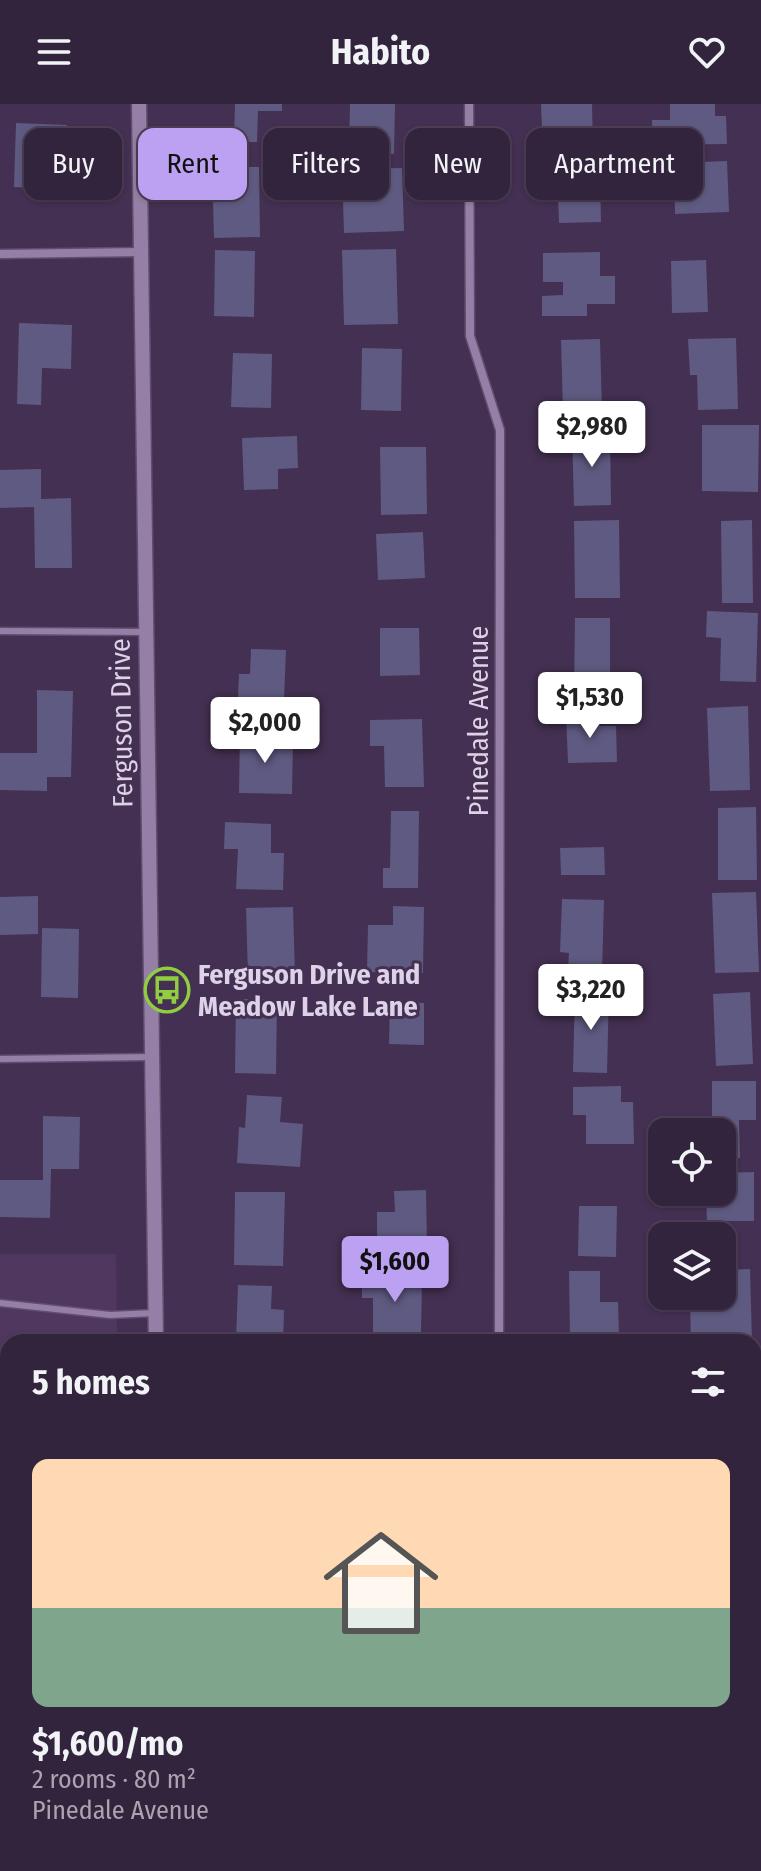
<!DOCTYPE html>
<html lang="en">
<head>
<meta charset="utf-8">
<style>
  body { margin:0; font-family:"Fira Sans Condensed",sans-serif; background:#3e3049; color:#f1f3f6; height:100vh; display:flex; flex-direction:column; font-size:30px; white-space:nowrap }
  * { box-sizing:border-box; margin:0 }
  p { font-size:26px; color:#a9a4b0 }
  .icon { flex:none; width:44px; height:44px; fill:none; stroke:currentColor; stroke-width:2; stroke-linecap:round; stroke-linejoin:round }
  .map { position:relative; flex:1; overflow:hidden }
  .details { position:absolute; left:0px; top:1230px; width:762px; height:538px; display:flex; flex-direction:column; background:#33243e; border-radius:24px 24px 0 0; box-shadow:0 2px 6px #0004,0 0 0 2px #4e4158 }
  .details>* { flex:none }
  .banner { position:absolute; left:24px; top:24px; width:714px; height:72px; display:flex; gap:16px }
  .fabs { position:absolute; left:648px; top:1014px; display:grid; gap:16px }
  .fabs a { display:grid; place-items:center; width:88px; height:88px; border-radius:16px; background:#33243e; box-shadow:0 2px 6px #0004,0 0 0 2px #4e4158; font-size:40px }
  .price { position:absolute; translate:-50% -68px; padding:0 18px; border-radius:8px; background:#fff; color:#222; font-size:26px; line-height:52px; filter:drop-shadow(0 2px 4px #0008) }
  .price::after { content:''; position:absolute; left:50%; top:48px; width:24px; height:18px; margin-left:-12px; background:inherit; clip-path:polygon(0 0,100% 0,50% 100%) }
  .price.current { background:#bca0f2; color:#111 }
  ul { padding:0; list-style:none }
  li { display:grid; align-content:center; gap:16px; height:424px; padding:0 32px }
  li span { display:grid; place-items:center; height:248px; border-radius:16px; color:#555 }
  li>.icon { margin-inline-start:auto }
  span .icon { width:144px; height:144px; fill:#fffc; stroke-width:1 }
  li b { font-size:34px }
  h2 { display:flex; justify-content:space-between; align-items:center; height:96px; padding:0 32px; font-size:34px }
  .chip { padding:0 28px; border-radius:16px; background:#33243e; box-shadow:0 2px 6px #0004,0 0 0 2px #4e4158; font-size:28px; line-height:72px }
  .chip.current { background:#bca0f2; color:#111 }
  header { display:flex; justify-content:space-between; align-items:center; height:104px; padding:0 32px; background:#33243e; font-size:36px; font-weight:700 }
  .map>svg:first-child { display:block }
  .built { fill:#4f375f }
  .building { fill:#5f5a81 }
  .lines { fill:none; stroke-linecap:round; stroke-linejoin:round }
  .service-casing { stroke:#604f6c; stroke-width:9 }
  .minor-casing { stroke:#604f6c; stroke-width:11 }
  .tertiary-casing { stroke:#604f6c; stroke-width:17 }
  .service { stroke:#957fa6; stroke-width:6 }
  .minor { stroke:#957fa6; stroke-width:8 }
  .tertiary { stroke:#957fa6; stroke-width:14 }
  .labels { text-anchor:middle; stroke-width:6; stroke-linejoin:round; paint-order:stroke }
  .street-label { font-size:28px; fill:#ddd2e7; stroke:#443052 }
  .poi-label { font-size:28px; font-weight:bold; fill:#ddd2e7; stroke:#443052; text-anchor:start }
</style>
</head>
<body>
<header><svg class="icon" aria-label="menu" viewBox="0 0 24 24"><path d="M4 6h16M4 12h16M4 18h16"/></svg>Habito<svg class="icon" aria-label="heart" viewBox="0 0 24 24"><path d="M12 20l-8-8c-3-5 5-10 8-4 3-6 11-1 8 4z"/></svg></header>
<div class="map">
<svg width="761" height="1767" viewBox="0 0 761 1767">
  <rect width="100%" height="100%" fill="#443052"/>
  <!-- built -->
  <path class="built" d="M0 1150H116L117 1238H8V1760H123V1767H0Z
    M754 1563H761V1767H206V1760H754Z"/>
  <!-- building -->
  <path class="building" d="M235 0H282V7H258L257 38H234Z
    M350 0H395L394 50 349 49Z
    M541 0H592L593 42H552L551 24H542Z
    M670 0H715V12H726L727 40 653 41 652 16H670Z
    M16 19 67 21 65 85 14 83Z
    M727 57 729 108 675 110 674 59Z
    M571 59 572 76 600 75 601 118 559 119 558 91 542 92 541 60Z
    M212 63H259L260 133 214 134Z
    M402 64 404 127 344 129 342 65Z
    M396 145 398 220 344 221 342 146Z
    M215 146 255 147 254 213 214 212Z
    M600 148V172H615V200H587V212H542V192L563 191V178H543V149Z
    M706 156 708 208 672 209 671 157Z
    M19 219 72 221 71 265 42 264 41 301 17 300Z
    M736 234 738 305 698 306 697 271H690L688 235Z
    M600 235 602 307 563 308 561 236Z
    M362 244 402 245 401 307 361 306Z
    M233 249 272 250 271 304 231 303Z
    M702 321H759L758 388 702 387Z
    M610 328 611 401 574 402 572 329Z
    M297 332 298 364 278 365V385L244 386 242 334Z
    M380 343H426L427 410 381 411Z
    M41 365V395L71 394 72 464H35L34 403 0 404V366Z
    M619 416 620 494H575L574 417Z
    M752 416 753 499H722L721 417Z
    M423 428 425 474 378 476 376 430Z
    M707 507 758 509 756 578 720 577 721 534 706 533Z
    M575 514H610V589H574Z
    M380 524H419L420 571 380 572Z
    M251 545 286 546 284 595 238 593 239 570H250Z
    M37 586 73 587 71 673H47V687L0 686V649H37Z
    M748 602 750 686 710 687 707 604Z
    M599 609 600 622H616L617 658 568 659 566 610Z
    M422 615 424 683H385L384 642H370V616Z
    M240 625H262V637L293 638 292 690 239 689Z
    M756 703 757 776H718V704Z
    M391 707H419L418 784H383V764H390Z
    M225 718 271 720V749H284L283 786 236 785 238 745H224Z
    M604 743 605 771H561L560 744Z
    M756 788 759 868 715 869 712 789Z
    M38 792V830L0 831V793Z
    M562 795 604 796 602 868 568 867 569 849 560 848Z
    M393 802 424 803 423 869 367 868 368 821H393Z
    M293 803 295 871 248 873 246 804Z
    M42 824 79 825 78 894 41 893Z
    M575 886 609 887 607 969 573 968Z
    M750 888 753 960 716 962 713 890Z
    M236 895H277L276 970 235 969Z
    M390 898 424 899V941L389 940Z
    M712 977H756V1016H739L740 1054H722V1028H712Z
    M621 982V998H633L634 1040H586V1011H573V983Z
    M247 991 282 993 280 1018 303 1020 300 1063 237 1059 239 1023 245 1024Z
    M43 1012 80 1013 79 1065H51L50 1114 0 1113V1076H43Z
    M754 1068V1117H707L706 1088H722V1069Z
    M426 1086 427 1139 377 1140V1108H395L394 1087Z
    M235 1088H285L283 1162 234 1161Z
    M579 1102H617L616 1153 578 1152Z
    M750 1165 752 1238H691L690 1197 722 1192V1166Z
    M569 1167H600V1198H618L619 1231 570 1232Z
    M362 1173 422 1174 421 1229H373V1194H362Z
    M238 1181 272 1182 271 1205 284 1206 283 1238H236Z
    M754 1621H761V1767H664V1760H754Z"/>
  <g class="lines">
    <!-- service casing -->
    <g class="service-casing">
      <path id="service" d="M0 527 146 528
        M0 955 151 953
        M0 1199 110 1211 155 1209
        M0 1569H8
        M754 1601H761
        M463 1760 466 1767
        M446 1767 451 1760"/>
    </g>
    <!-- minor casing -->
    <g class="minor-casing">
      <path id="minor" d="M469 0 470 232 500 326 499 1238
        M0 150 141 148
        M754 1525H761"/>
    </g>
    <!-- tertiary casing -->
    <g class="tertiary-casing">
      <path id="tertiary" d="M139 0 156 1238
        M162 1760V1767"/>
    </g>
    <!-- service -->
    <use href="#service" class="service"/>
    <!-- minor -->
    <use href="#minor" class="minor"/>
    <!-- tertiary -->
    <use href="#tertiary" class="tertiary"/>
  </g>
  <!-- icons -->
  <defs>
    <g id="bus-ring" transform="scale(2.3)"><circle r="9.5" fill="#443052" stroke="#90cd41" stroke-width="1.5"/><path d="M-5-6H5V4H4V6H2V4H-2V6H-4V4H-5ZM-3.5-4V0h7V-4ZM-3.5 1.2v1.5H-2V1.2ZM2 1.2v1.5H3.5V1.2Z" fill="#90cd41"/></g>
  </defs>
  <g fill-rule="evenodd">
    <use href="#bus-ring" x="167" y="886"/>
  </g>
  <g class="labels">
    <!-- street labels -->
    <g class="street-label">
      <text transform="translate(478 617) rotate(-90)" y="10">Pinedale Avenue</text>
      <text transform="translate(121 619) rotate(-91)" y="10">Ferguson Drive</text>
    </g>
    <!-- poi labels -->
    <g class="poi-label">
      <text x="198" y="880">Ferguson Drive and<tspan x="198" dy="32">Meadow Lake Lane</tspan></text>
    </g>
  </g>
</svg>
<div class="fabs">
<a><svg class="icon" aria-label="locate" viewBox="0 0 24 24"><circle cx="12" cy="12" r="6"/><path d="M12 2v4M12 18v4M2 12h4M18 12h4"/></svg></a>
<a><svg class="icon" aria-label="layers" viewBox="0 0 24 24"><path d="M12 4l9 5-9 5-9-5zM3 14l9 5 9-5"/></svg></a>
</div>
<b class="price" style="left:592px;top:365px">$2,980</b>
<b class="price" style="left:590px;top:636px">$1,530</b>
<b class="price" style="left:265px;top:661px">$2,000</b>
<b class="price" style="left:591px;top:928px">$3,220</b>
<b class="price current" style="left:395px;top:1200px">$1,600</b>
<div class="banner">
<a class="chip">Buy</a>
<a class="chip current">Rent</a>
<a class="chip">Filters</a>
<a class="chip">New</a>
<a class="chip">Apartment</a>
</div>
<section class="details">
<h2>5 homes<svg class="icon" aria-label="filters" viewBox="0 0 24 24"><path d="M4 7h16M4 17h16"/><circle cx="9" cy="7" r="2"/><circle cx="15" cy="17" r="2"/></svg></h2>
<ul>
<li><span style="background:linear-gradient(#ffd9b3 60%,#7fa58c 0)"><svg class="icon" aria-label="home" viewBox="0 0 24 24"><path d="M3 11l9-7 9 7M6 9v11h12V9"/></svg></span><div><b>$1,600/mo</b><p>2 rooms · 80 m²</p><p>Pinedale Avenue</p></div></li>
</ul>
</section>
</div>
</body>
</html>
